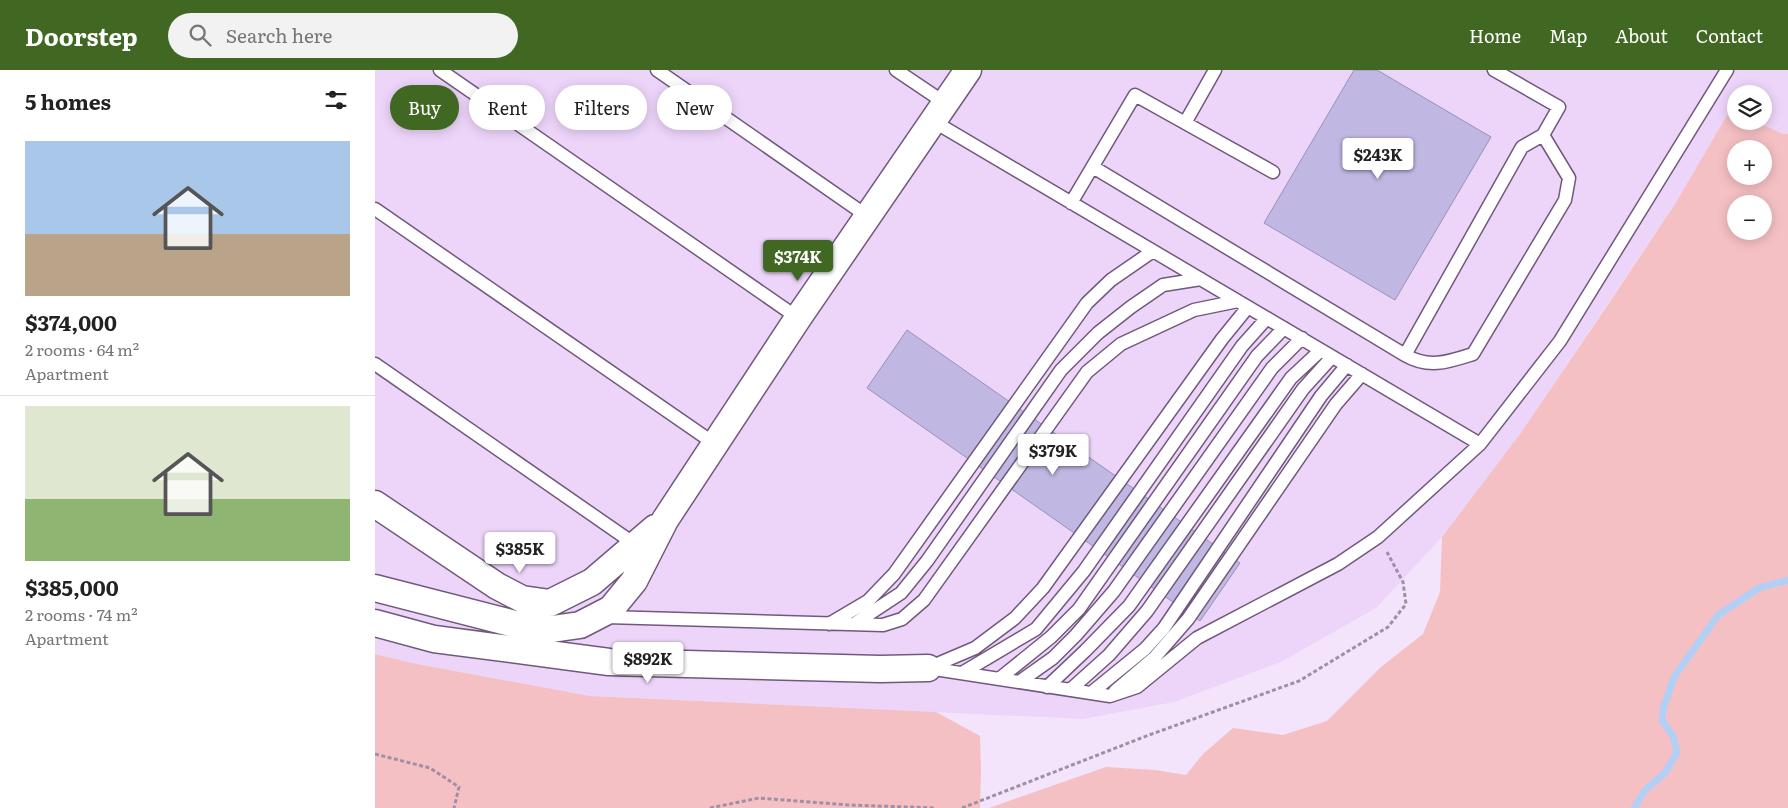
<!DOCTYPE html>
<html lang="en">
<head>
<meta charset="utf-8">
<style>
  body { margin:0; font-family:Literata,serif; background:#f2f2f2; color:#222; height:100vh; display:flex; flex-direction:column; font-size:19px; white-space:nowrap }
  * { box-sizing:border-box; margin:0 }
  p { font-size:16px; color:#767676 }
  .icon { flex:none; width:28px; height:28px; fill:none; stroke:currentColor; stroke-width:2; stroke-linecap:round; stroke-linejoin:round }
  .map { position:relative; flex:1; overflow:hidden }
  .details { display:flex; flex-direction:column; background:#fff; width:375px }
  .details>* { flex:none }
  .top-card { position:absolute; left:15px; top:15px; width:475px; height:45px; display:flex; gap:10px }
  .fabs { position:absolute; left:1352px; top:15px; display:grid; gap:10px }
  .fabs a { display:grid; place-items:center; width:45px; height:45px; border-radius:50%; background:#fff; box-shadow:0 2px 12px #0003; font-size:25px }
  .price { position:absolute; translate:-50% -42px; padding:0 11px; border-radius:5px; background:#fff; color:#222; font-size:16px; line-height:32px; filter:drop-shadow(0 1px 2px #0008) }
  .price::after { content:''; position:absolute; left:50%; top:30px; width:15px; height:11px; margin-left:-8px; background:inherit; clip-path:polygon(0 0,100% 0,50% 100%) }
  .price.active { background:#406823; color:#fff }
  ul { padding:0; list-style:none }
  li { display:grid; align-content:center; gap:10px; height:265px; padding:0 25px }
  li+li { border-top:1px solid #e0e0e0 }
  li span { display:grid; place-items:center; height:155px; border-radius:0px; color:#555 }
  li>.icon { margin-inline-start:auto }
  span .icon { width:90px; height:90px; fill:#fffc; stroke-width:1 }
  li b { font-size:21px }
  h2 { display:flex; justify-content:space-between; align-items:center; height:60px; padding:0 25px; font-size:21px }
  .tag { padding:0 18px; border-radius:22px; background:#fff; box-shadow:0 2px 12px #0003; font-size:18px; line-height:45px }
  .tag.active { background:#406823; color:#fff }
  header { display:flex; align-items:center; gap:30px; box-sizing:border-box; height:70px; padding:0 25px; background:#406823; color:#fff }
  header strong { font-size:24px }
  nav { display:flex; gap:28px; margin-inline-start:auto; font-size:18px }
  .search { width:350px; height:45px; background:#f2f2f2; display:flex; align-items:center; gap:12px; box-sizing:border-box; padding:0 18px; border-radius:28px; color:#767676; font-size:19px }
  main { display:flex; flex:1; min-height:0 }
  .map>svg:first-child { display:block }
  .built { fill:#edd5fa }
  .green { fill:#f5c0c3; fill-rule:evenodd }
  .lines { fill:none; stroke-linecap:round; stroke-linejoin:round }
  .stream { stroke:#b2d0f6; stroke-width:7 }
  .building { fill:#c0b8e3; stroke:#9890b9 }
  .lane-casing { stroke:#70597c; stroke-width:15 }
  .street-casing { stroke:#70597c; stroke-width:29 }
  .path { stroke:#9e90a4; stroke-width:3; stroke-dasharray:4 2.5; stroke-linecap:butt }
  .lane { stroke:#fff; stroke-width:12 }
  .street { stroke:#fff; stroke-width:26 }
</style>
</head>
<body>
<header>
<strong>Doorstep</strong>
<div class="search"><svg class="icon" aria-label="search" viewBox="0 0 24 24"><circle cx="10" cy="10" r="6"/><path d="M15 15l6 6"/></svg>Search here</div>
<nav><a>Home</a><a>Map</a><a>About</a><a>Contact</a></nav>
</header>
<main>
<section class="details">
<h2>5 homes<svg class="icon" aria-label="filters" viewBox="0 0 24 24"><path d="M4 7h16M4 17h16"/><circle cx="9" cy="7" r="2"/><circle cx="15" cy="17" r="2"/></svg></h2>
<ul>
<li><span style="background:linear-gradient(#a9c7e8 60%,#b9a48a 0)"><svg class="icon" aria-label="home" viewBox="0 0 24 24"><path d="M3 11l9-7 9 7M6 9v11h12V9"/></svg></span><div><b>$374,000</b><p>2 rooms · 64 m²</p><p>Apartment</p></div></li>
<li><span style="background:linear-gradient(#dfe7d0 60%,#8fb573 0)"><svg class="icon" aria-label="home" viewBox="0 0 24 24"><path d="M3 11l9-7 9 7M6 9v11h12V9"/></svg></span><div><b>$385,000</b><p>2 rooms · 74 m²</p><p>Apartment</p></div></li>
</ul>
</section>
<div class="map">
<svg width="1413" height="738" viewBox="0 0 1413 738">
  <rect width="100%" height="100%" fill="#f3e3fb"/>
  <!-- built -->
  <path class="built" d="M0 0H1413V64H1408L1380 51H1389V24H1361V43L1355 40 1300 134 1145 364 1067 467 1001 538 906 592 799 632 708 649 215 626 37 593 0 584Z"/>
  <!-- green -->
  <path class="green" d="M1355 40 1361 43V51H1380L1408 64H1413V738H614L731 697 780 700 811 705 828 684 858 658 908 665 952 651 1006 597 1048 564 1065 522 1067 467 1145 364 1230 239 1300 134ZM1361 79H1389V106H1361ZM1361 134H1389V161H1361Z
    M0 584 37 593 215 626 561 642 605 666 606 700 605 738H0Z"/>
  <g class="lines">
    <!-- stream -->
    <path class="stream" d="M1259 738 1270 720 1290 703 1302 682 1298 666 1287 650 1288 639 1299 607 1343 545 1384 518 1413 510"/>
  </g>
  <!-- building -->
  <path class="building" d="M979 0H1002L1116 67 1020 230 889 153Z
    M532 260 865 493 825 551 492 318Z"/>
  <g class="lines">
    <!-- lane casing -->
    <g class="lane-casing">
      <path id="lane" d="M65 0 423 248
        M282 0 492 146
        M521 0 570 33
        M1119 0 1184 37 1168 65
        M558 51 1105 374
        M810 53 840 0
        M718 97 1030 285C1054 299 1073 292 1098 284L1190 130 1194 108 1168 65 1147 77 1030 285
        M696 133 760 25 898 102
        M0 139 340 374
        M0 294 261 475
        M231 547 508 555 527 549 549 530 712 302 746 274 819 240 863 231
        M454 554 493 531 519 504 712 233 736 210 778 181
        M479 554 526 523 552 491 686 300 723 263 756 237 788 215 826 209
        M553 598 735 626 762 617 822 568 963 494 1003 467 1105 374 1185 271 1352 0
        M553 598 600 578 640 548 668 518 847 269 873 237
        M587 603 661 559 709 501 867 276 892 248
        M624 609 676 567 704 539 882 286 909 258
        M644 612 678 588 701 565 739 521 897 298 927 268
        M672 617 710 581 754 536 916 308 946 280
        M695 620 734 585 772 541 928 319 957 287
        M740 621 780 587 813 549 961 334 987 304
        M716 623 770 579 789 558 946 326 972 295"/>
    </g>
    <!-- street casing -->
    <g class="street-casing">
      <path id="street" d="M0 434 122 516 147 529 175 533 217 512 280 458
        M0 518 140 554 177 559 205 555 236 539 259 511 290 450 423 248 593 0
        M0 553 59 569 234 592 505 599 553 598"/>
    </g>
    <!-- path -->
    <path class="path" d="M0 684 55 698 84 717 79 738
      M335 738 384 728 474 735 561 738
      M587 738 774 665 924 611 1013 557 1031 534 1028 512 1012 482"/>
    <!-- lane -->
    <use href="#lane" class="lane"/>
    <!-- street -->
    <use href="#street" class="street"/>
  </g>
</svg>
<div class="fabs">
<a><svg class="icon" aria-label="layers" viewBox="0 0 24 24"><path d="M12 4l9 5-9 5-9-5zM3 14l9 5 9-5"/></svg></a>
<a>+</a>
<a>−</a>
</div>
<b class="price" style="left:1003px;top:110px">$243K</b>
<b class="price active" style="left:423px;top:212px">$374K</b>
<b class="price" style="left:678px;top:406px">$379K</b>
<b class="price" style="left:145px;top:504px">$385K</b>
<b class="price" style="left:273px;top:614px">$892K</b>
<div class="top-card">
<a class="tag active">Buy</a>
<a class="tag">Rent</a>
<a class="tag">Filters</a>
<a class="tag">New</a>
</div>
</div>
</main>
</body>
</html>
